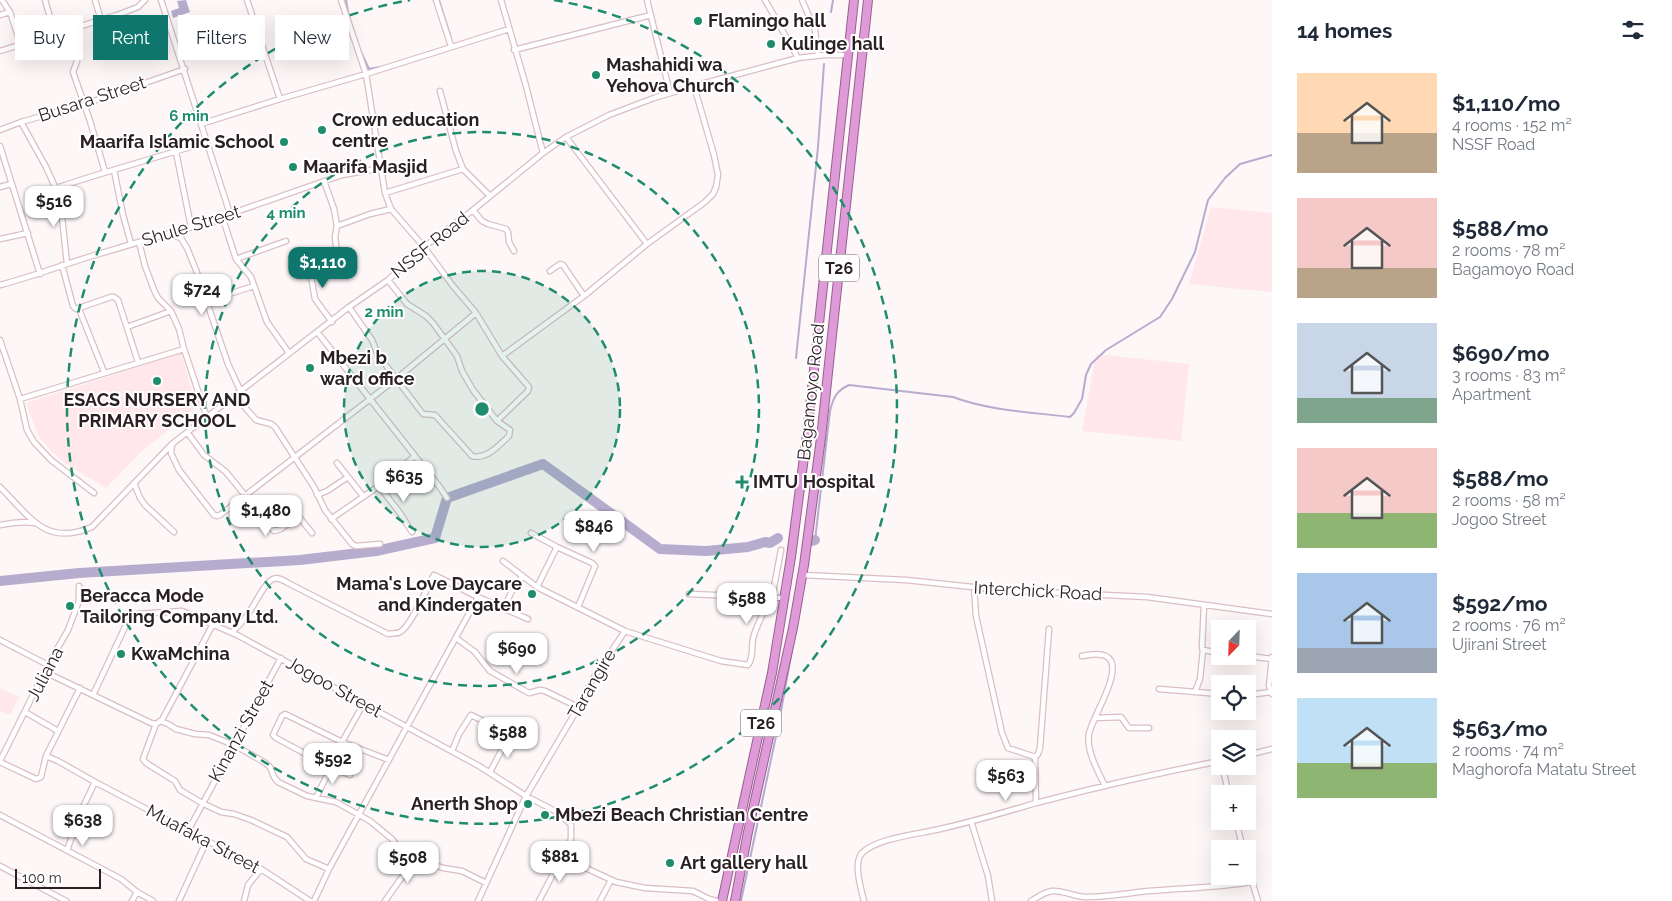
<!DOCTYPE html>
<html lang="en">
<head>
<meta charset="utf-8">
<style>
  body { margin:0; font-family:Raleway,sans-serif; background:#f2f2f3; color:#1f2937; height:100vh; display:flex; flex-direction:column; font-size:19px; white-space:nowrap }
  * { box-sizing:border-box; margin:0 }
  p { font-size:16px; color:#747a83 }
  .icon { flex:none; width:28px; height:28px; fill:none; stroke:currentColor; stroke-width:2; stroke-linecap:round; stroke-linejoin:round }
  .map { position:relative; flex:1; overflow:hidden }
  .drawer { display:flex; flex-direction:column; background:#fff; width:400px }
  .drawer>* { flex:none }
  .hud { position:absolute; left:15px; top:15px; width:475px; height:45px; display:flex; gap:10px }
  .needle { width:32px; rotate:203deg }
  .fabs { position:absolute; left:1211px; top:620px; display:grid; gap:10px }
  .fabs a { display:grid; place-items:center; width:45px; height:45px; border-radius:0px; background:#fff; box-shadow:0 5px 20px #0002; font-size:25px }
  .scale { position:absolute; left:15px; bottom:12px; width:86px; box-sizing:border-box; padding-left:5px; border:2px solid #2a1f22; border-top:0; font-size:14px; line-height:18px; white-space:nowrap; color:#2a1f22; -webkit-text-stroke:4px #fff; paint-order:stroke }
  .price { position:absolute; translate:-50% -42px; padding:0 11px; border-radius:10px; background:#fff; color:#222; font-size:16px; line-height:32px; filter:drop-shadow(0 1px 2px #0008) }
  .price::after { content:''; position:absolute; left:50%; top:30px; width:15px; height:11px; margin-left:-8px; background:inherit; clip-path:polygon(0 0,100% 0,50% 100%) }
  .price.current { background:#0f766e; color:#fff }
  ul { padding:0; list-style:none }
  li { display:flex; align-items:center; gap:15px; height:125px; padding:0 25px }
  li span { display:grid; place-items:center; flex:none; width:140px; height:100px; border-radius:0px; color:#555 }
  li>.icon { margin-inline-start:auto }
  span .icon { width:60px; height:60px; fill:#fffc; stroke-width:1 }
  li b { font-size:21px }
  h2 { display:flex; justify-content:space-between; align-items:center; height:60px; padding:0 25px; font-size:21px }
  .tag { padding:0 18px; border-radius:0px; background:#fff; box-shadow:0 5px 20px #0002; font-size:18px; line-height:45px }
  .tag.current { background:#0f766e; color:#fff }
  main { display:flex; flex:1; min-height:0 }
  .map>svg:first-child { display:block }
  .built { fill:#ffe7ec }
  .water { fill:#b6acce }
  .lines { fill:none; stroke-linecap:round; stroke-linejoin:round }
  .stream { stroke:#b6acce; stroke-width:2 }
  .river { stroke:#b6acce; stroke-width:10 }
  .minor-casing { stroke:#dabec4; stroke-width:7 }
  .trunk-casing { stroke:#995f91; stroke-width:10 }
  .minor { stroke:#fff; stroke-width:4.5 }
  .trunk { stroke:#de9bd7; stroke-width:8 }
  .ring { fill:none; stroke:#1f8d6d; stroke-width:2.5; stroke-dasharray:9 6 }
  .poi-dot { fill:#1f8d6d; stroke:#fff; stroke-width:2 }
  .labels { text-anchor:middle; stroke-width:4; stroke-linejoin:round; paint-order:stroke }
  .shield { fill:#fff; stroke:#6a6264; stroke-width:1 }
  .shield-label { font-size:16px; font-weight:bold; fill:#2a1f22 }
  .poi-label { font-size:18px; font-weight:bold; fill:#2a1f22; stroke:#fff; text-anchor:start }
  .street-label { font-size:18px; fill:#2a1f22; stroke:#fff }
  .centre { fill:#1f8d6d; stroke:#fff; stroke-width:2.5 }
  .ring-label { font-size:15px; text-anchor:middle; font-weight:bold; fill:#1f8d6d; stroke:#fff; stroke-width:4; stroke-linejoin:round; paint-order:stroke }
</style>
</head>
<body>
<main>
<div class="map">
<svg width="1272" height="901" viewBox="0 0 1272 901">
  <rect width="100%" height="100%" fill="#fdf7f8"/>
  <!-- built -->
  <path class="built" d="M1211 207 1272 213V292L1189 284Z
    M181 353 195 402 198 406 142 451 106 488 66 464 52 452 39 437 26 403Z
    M1096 354 1189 364 1181 441 1082 431Z
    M0 688 19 697 10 715 0 711Z"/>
  <!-- water -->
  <path class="water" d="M186 0 190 12 173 18 171 11 179 8 177 1Z"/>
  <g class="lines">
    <!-- stream -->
    <path class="stream" d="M346 0 349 17
      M439 0 451 38
      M831 12 833 0
      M360 50 369 69 385 66
      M796 358 818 147 824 64
      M815 540 830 411C833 398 837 390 849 385L953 397C990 411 1031 412 1070 417L1074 413 1082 399 1086 375 1091 364 1106 350 1160 317 1172 299 1195 252 1208 200 1225 178 1240 164 1272 155
      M741 901 779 722 795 634"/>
    <!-- river -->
    <path class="river" d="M812 541 815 540
      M0 581 79 573 300 560 376 551 435 538 447 498 543 464 660 549 706 551 748 547 765 542 770 543 778 538"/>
    <!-- minor casing -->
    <g class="minor-casing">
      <path id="minor" d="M2 0 10 12 21 45
        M45 0 55 35
        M95 0 101 20
        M161 0 230 214
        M247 0 280 99
        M341 0 366 74 385 193 391 209 424 247 453 286 476 313 502 356 529 387 528 391 497 421
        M436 0 451 46
        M501 0 526 86 543 153
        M647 0 670 93
        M765 0 798 58
        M802 0 815 30 818 55
        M0 15 10 12
        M72 30 77 54V61L73 72 90 121 105 172
        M514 50 651 15
        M0 51 117 15 138 7 145 0
        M440 91 456 151 463 169 490 196
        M21 122 46 167 60 198 67 264
        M201 124 280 99 366 74 509 29
        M0 130 21 122 85 104 185 69
        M566 137 647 244
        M0 146 40 274
        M176 152 191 227
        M114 170 123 215 131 244
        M324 181 334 209 337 226
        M0 187 11 184
        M56 188 90 177 207 142
        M385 193 463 169
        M473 210 482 221 488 224 506 229 508 232 509 242 514 251
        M223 219 236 259 251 277 267 322 289 353
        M168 234 181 238 187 248 196 270 228 364 241 392
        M0 239 28 233
        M139 242 145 266 154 290 158 298 171 311 179 329 184 349 207 418
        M236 259 286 241
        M308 260 315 299 332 322
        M338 262 335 237 337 226 370 214 391 209
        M62 265 73 306 76 309 111 297H114L118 300 138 362
        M550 271 560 264 563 265 584 296
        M0 285C35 276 67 263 102 253 142 241 182 229 223 219L230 214 342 175 382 168
        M207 301 254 286
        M349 307 372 340 378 355 423 414 435 415 472 456C487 460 499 445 509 436L510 430 497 421 473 390 462 371 457 356 433 323 426 316 407 304 388 280
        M79 309 104 372
        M127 327 171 311
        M318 333 415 456 379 486 331 519
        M0 340 20 399 27 430 34 442 51 460 94 493
        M502 356 584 296 647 244 705 202 713 194 716 187 718 175 714 155 694 86
        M235 396 256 420 271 424 275 427 314 487 325 510 352 544 356 546 380 544
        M20 399 184 349
        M187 432 204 455 226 472 274 531 281 529 299 516
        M172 445 171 453 179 470 214 515 217 516 220 515 396 379 476 313
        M415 456 439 486 447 498
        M337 463 363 496
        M134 483 140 498 145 505 174 532
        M379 486 400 513 412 532
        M0 487C30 517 46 547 92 527L172 444 349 307 388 280 424 247 473 210 543 153 566 137 609 115 654 98 694 86 798 58 824 55H849
        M317 495 327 491 348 477
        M286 501 312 533
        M0 525C13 522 22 521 36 523
        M531 533 557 547 592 563 595 566 578 607
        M503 561 537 587 625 631
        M803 575 906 580 1001 590 1147 597 1272 614
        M537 587 557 547
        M974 587 976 616 1002 733 1008 748 1035 757 1036 803
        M689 594 785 598
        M772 597 781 550
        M1204 605 1202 648 1203 650 1220 653
        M503 609 515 585 523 576
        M232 632C239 626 245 619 250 611 255 604 265 582 273 579 278 577 283 580 288 583L388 634C392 633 397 634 400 632 411 627 427 587 434 575L478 597 528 619
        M456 638 475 652 490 671 529 693 540 690 545 691 578 707
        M0 640 48 665
        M1082 656C1144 642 1093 712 1089 734 1086 751 1098 771 1105 786
        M1248 656 1272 659
        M1272 657 1269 686 1272 694
        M45 672 151 723 156 724 162 720 213 624
        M1159 689 1220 694
        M1195 692 1200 679 1203 650
        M93 695 125 627 131 618 137 614 182 611 237 635 479 766 526 796 559 813 571 825V839L539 901
        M1248 695 1271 692
        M25 712 58 731
        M1095 718 1121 717 1129 728H1149
        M160 721 168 724 176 729 195 734 209 735 234 745 264 762 270 767 274 777 278 782 307 796 336 802 370 821 392 839 402 852 408 855 443 868 462 871 486 883
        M156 724 143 759 146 763 175 781 180 790 202 803 221 812 234 814 251 820 287 837 306 859 329 869
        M342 742 389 760
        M452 751 459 734 471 715 508 733 509 736 490 772
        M1248 755 1272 749
        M46 756 80 688
        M1035 757 1038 754 1040 748 1049 629
        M0 761 48 665 68 630 79 601V586
        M0 762 36 779 41 777 46 756 58 761 95 782 261 869 310 901
        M1222 766 1229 794
        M350 775 332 768 276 738 273 735 282 716 285 714 342 742 364 703
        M316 798 328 773 330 766
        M0 815 121 879 137 892 153 901
        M971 821 988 876 992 901
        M1236 821 1243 849
        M188 831 281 658
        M67 850 83 807 95 782
        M562 857 616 882 645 888 693 891 709 899 717 901
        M0 866 66 901
        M1248 868 1258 901
        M132 901 137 892
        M179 901 207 840
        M244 901 248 885 261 869
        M314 901 329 869 478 597
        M385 901 402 877 420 859
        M478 901 526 796 575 713 594 677 625 631 721 661 748 665C754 657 751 648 753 639 756 624 766 612 768 598
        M600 901 611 880
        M864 901C861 889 853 863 862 853 878 837 922 834 944 828 975 821 1005 812 1036 803 1097 787 1158 773 1220 761
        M1031 901C1038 897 1044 892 1052 891 1064 890 1074 897 1086 897 1112 897 1137 891 1163 890 1192 888 1222 887 1251 882"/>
    </g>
    <!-- trunk casing -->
    <g class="trunk-casing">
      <path id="trunk" d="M722 901 772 673 791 557 807 434 854 0
        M735 901 748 832 793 628 804 565 821 438 868 0"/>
    </g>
    <!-- minor -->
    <use href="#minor" class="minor"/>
    <!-- trunk -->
    <use href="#trunk" class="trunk"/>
  </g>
  <!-- distance rings -->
  <circle cx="482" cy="409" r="138" fill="#1f8d6d" fill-opacity=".12"/>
  <g class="ring">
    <circle cx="482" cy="409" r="138"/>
    <circle cx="482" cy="409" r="277"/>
    <path d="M554 0A415 415 0 1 1 410 0"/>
  </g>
  <!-- markers -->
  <g class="poi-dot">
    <circle cx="698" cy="21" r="5"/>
    <circle cx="771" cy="44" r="5"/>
    <circle cx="596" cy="75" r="5"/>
    <circle cx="322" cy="130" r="5"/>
    <circle cx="284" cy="142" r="5"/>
    <circle cx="293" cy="167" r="5"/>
    <circle cx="310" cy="368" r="5"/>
    <circle cx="157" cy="381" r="5"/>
    <path d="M739.5 474.5h5v5h5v5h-5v5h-5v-5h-5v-5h5z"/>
    <circle cx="532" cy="594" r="5"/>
    <circle cx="70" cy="606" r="5"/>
    <circle cx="121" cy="654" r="5"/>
    <circle cx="528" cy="804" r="5"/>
    <circle cx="545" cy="815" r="5"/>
    <circle cx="670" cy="863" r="5"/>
  </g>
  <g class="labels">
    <!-- shield labels -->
    <g class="shield">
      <rect x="819" y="254.5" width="40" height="27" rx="4"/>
      <rect x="741" y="709.5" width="40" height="27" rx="4"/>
    </g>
    <g class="shield-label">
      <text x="839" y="274">T26</text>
      <text x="761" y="729">T26</text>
    </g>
    <!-- poi labels -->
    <g class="poi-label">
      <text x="708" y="27">Flamingo hall</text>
      <text x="781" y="50">Kulinge hall</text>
      <text x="606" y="71">Mashahidi wa<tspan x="606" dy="21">Yehova Church</tspan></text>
      <text x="332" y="126">Crown education<tspan x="332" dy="21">centre</tspan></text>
      <text x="274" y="148" text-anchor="end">Maarifa Islamic School</text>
      <text x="303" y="173">Maarifa Masjid</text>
      <text x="320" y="364">Mbezi b<tspan x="320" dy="21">ward office</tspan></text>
      <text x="157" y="406" text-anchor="middle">ESACS NURSERY AND<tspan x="157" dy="21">PRIMARY SCHOOL</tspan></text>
      <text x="753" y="488">IMTU Hospital</text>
      <text x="522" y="590" text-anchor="end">Mama's Love Daycare<tspan x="522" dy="21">and Kindergaten</tspan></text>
      <text x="80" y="602">Beracca Mode<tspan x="80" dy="21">Tailoring Company Ltd.</tspan></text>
      <text x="131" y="660">KwaMchina</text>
      <text x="518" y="810" text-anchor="end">Anerth Shop</text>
      <text x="555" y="821">Mbezi Beach Christian Centre</text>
      <text x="680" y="869">Art gallery hall</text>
    </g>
    <!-- street labels -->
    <g class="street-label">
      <text transform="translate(92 99) rotate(-18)" y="6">Busara Street</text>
      <text transform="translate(191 226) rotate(-17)" y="6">Shule Street</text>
      <text transform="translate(430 245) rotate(-39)" y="6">NSSF Road</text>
      <text transform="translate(811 392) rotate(-84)" y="6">Bagamoyo Road</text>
      <text transform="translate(1038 591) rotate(3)" y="6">Interchick Road</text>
      <text transform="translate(45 674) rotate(-62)" y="6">Juliana</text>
      <text transform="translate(592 684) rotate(-60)" y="6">Tarangire</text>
      <text transform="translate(334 687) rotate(29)" y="6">Jogoo Street</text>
      <text transform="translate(241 731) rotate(-61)" y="6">Kinanzi Street</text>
      <text transform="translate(203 839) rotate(28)" y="6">Muafaka Street</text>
    </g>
  </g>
  <circle cx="482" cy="409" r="8" class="centre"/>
  <g class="ring-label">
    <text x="189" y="121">6 min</text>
    <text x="286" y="218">4 min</text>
    <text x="384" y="317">2 min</text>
  </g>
</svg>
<div class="fabs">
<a><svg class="needle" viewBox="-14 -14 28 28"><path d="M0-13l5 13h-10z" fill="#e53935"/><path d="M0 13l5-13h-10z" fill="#747a83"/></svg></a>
<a><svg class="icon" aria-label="locate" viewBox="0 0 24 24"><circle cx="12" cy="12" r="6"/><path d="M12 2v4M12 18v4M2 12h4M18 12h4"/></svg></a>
<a><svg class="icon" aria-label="layers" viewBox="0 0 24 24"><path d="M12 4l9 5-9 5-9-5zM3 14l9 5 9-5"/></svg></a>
<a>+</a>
<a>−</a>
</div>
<div class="scale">100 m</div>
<b class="price" style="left:54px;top:228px">$516</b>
<b class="price current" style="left:323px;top:289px">$1,110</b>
<b class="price" style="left:202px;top:316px">$724</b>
<b class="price" style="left:404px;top:503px">$635</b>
<b class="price" style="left:266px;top:537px">$1,480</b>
<b class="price" style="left:594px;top:553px">$846</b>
<b class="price" style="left:747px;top:625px">$588</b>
<b class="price" style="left:517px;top:675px">$690</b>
<b class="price" style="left:508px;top:759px">$588</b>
<b class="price" style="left:333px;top:785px">$592</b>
<b class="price" style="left:1006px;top:802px">$563</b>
<b class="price" style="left:83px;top:847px">$638</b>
<b class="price" style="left:560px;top:883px">$881</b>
<b class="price" style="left:408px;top:884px">$508</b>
<div class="hud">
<a class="tag">Buy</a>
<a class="tag current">Rent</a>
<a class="tag">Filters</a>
<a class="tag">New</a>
</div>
</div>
<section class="drawer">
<h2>14 homes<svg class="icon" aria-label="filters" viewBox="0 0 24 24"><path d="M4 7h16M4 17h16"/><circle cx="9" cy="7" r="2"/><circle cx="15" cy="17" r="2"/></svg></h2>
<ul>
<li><span style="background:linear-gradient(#ffd9b3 60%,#b9a48a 0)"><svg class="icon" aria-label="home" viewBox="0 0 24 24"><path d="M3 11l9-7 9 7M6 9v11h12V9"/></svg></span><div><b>$1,110/mo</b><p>4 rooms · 152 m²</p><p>NSSF Road</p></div></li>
<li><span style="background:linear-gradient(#f6c9c9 70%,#b9a48a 0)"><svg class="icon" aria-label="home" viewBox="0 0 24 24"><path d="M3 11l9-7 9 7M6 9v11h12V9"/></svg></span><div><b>$588/mo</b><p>2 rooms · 78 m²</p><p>Bagamoyo Road</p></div></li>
<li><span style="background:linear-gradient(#c9d6e8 75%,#7fa58c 0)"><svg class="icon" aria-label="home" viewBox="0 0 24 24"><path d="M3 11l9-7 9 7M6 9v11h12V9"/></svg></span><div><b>$690/mo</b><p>3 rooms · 83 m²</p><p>Apartment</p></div></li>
<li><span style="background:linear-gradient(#f6c9c9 65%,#8fb573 0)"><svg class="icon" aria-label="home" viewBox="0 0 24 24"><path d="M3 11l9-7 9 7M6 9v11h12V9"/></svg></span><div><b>$588/mo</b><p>2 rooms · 58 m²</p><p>Jogoo Street</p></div></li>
<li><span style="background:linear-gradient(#a9c7e8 75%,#9aa5b1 0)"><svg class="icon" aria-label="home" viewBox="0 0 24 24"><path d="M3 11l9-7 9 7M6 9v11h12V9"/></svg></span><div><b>$592/mo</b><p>2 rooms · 76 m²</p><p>Ujirani Street</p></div></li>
<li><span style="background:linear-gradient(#bfe0f5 65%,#8fb573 0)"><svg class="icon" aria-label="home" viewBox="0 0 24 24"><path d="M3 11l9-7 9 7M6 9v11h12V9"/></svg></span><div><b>$563/mo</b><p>2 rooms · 74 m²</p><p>Maghorofa Matatu Street</p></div></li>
</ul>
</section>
</main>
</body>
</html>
